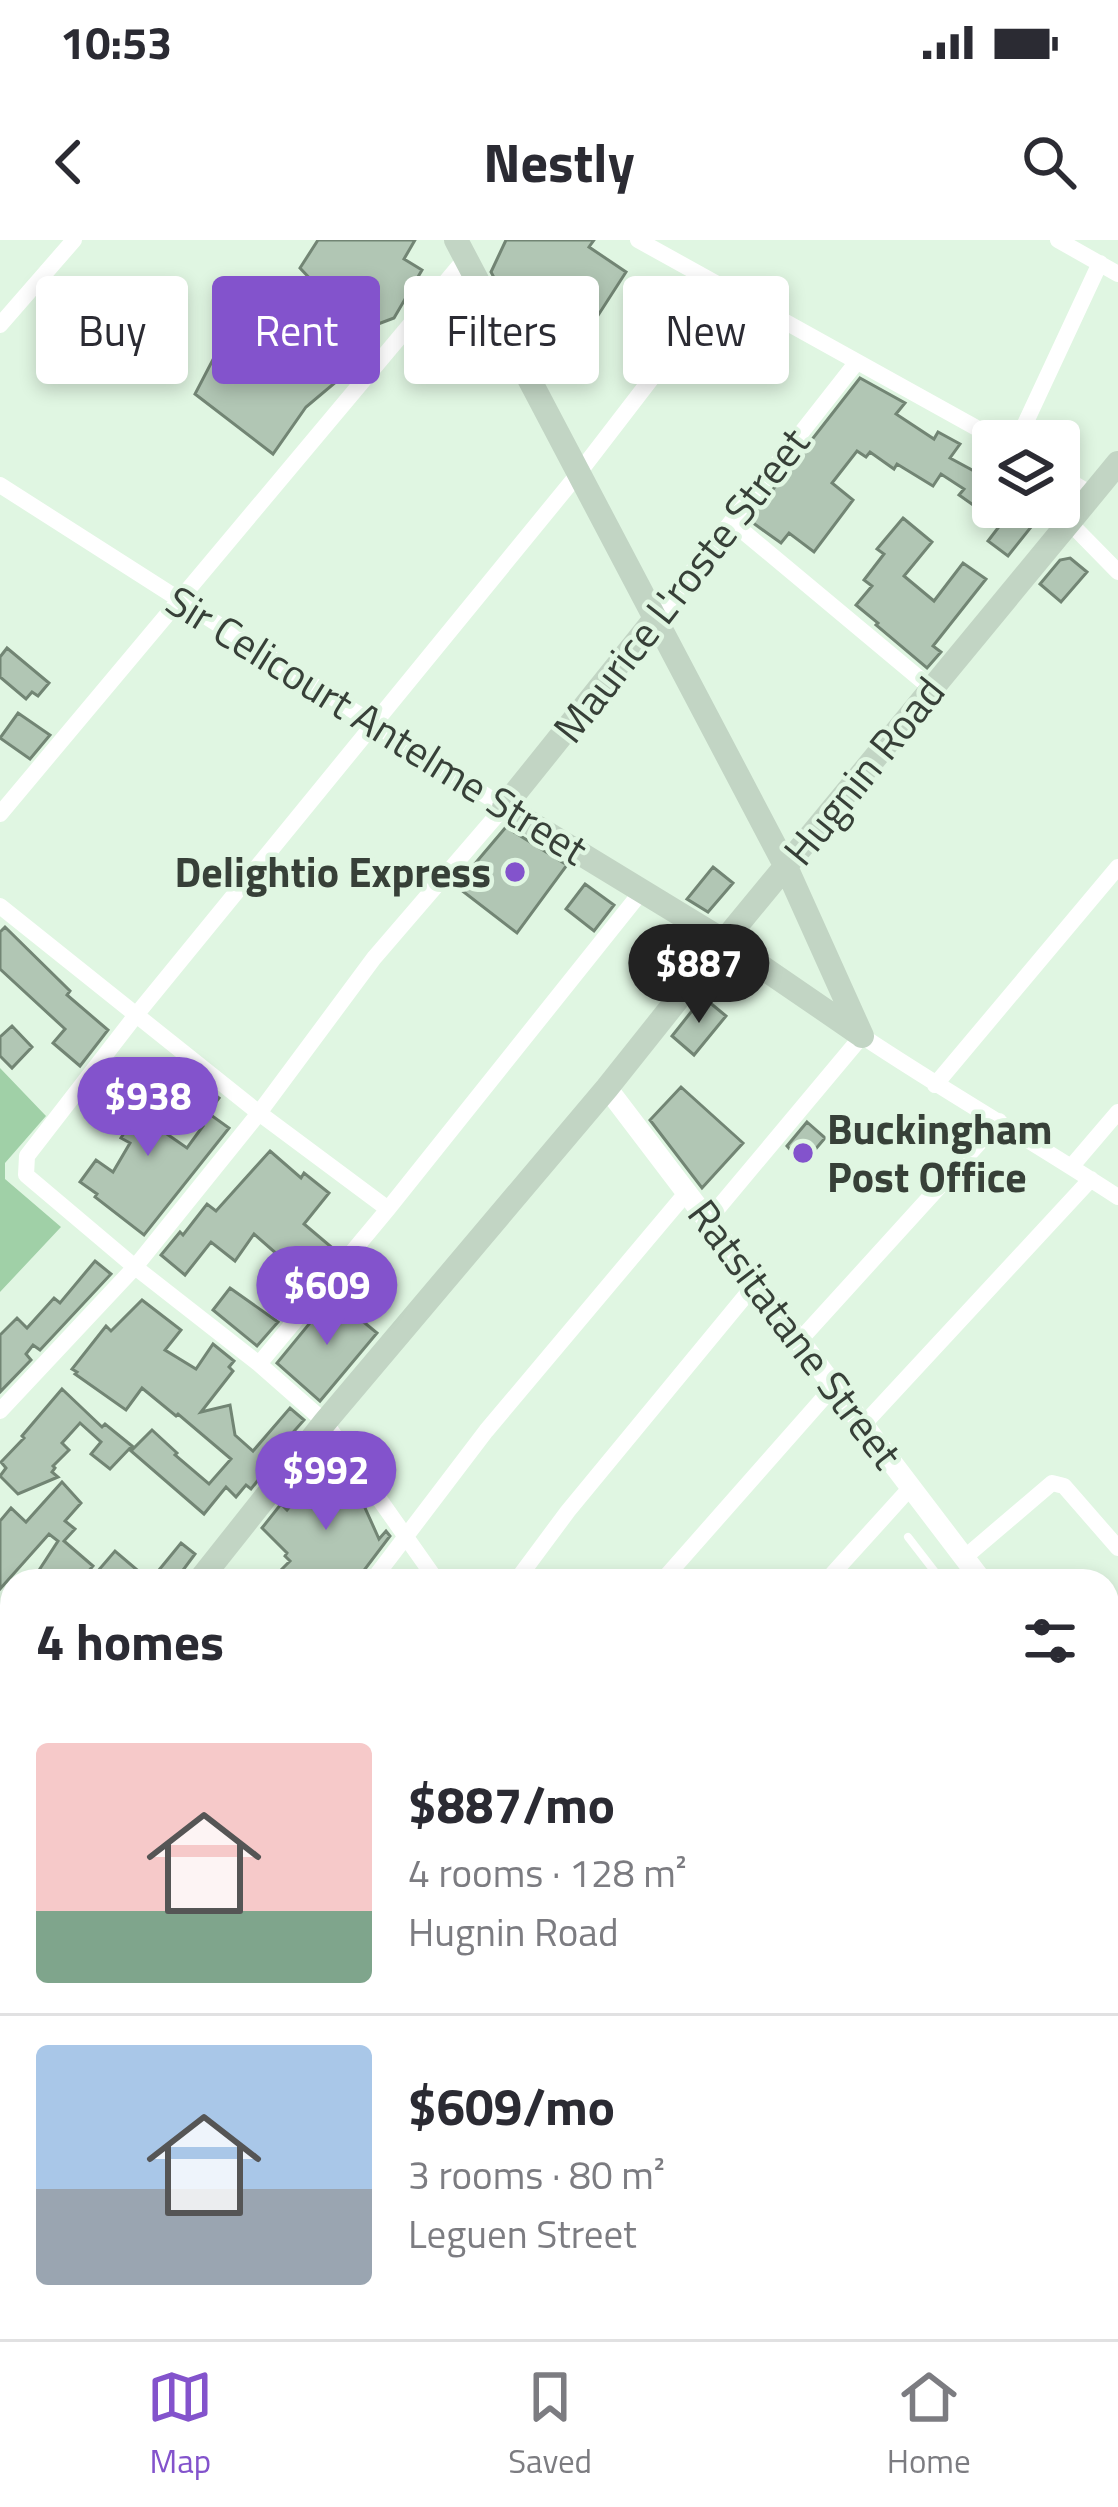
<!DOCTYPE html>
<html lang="en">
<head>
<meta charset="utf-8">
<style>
  body { margin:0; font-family:"Titillium Web",sans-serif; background:#f2f2f3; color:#2b2b33; height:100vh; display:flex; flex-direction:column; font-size:45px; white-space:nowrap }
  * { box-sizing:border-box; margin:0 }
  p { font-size:39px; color:#7c7c81 }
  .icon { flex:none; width:66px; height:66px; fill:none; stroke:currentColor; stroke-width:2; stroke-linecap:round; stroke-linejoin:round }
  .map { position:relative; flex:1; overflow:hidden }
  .side { position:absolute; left:0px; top:1329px; width:1119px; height:771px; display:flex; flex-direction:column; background:#fff; border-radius:36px 36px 0 0; box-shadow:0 6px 18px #0003 }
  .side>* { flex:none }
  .banner { position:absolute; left:36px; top:36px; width:1047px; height:108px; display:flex; gap:24px }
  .buttons { position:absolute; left:972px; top:180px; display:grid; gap:24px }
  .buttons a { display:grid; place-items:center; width:108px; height:108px; border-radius:12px; background:#fff; box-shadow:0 6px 18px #0003; font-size:60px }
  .price { position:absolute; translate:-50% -102px; padding:0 27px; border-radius:42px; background:#8353cc; color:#fff; font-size:39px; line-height:78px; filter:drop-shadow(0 3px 6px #0008) }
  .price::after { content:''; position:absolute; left:50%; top:72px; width:36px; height:27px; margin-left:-18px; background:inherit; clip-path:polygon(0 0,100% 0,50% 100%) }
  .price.on { background:#222; color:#fff }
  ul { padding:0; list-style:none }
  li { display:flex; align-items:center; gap:36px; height:300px; padding:0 36px }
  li+li { border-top:3px solid #e1e1e2 }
  li span { display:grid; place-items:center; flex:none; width:336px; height:240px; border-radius:12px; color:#555 }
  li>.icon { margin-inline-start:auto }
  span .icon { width:144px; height:144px; fill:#fffc; stroke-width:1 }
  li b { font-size:51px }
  h2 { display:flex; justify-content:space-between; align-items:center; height:144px; padding:0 36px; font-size:51px }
  .chip { padding:0 42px; border-radius:12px; background:#fff; box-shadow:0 6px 18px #0003; font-size:42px; line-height:108px }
  .chip.on { background:#8353cc; color:#fff }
  .status { display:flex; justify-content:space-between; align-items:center; height:84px; padding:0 60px; background:#fff; direction:ltr }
  .status svg { height:33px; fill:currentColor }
  header { display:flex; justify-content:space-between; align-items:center; height:156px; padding:0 36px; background:#fff; font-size:54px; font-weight:700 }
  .dock { display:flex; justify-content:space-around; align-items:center; height:168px; border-top:3px solid #e1e1e2; background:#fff; font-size:33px; color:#7c7c81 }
  .dock a { display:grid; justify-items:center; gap:6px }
  .dock .on { color:#8353cc }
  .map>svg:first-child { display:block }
  .green { fill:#a0d0a7 }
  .building { fill:#b1c6b4; stroke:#728574; stroke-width:3 }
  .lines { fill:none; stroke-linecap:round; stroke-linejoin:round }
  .service { stroke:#fff; stroke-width:8 }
  .minor { stroke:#fff; stroke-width:16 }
  .tertiary { stroke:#fff; stroke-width:21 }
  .secondary { stroke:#c2d5c4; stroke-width:24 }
  .poi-dot { fill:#8353cc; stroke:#e0f6e2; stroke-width:4.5 }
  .labels { text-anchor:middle; stroke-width:9; stroke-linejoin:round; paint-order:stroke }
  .street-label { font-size:42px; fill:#374038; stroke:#e0f6e2 }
  .poi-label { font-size:42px; font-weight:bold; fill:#374038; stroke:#e0f6e2; text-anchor:end }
</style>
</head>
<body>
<div class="status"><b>10:53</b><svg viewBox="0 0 49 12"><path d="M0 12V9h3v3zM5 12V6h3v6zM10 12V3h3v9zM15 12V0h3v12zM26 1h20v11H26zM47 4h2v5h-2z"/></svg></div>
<header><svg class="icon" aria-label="back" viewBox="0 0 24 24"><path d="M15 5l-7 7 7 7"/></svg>Nestly<svg class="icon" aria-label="search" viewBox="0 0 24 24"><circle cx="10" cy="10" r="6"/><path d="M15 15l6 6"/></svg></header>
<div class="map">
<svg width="1118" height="2099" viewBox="0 0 1118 2099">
  <rect width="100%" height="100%" fill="#e0f6e2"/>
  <!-- green -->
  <path class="green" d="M0 828 46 876 5 923V939L61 987 0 1052Z"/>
  <!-- building -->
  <path class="building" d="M318 0H415L404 19 422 30 394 78 357 92 343 84 332 62 300 28Z
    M506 0H594L589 7 626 32 597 77 558 51 526 98 491 32Z
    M246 56 343 136 306 167 273 214 195 154Z
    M860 138 905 163 896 174 934 199 938 192 960 204 950 218 974 231 980 221 993 228V279L959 255 964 249 941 234 933 246 897 224 894 229 870 212 866 217 857 211 832 243 853 260 814 312 789 293 781 303 749 280Z
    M1014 267H1047L1008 316 988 301Z
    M903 278 932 302 904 336 934 361 963 323 986 339 933 406 941 412 927 428 876 385 878 383 856 365 872 346 864 340 884 314 877 309Z
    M1070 318 1087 332 1061 362 1040 344 1060 320Z
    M7 408 49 443 38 456 32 452 26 459 0 437V417Z
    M18 473 50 495 30 519 0 498Z
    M506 587 567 625 517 693 456 646Z
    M713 627 733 643 708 672 687 659Z
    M585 644 614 665 594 691 566 669Z
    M5 687 70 751 67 755 108 790 80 826 53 803 65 789 0 729V692Z
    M703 757 726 776 694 815 672 796Z
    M12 786 32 807 12 828 0 816V797Z
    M103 841 120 854 118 856 151 878 166 890 164 892 187 908 203 886 189 876 207 849 219 858 208 873 229 888 144 995 95 957 97 954 80 942 96 920 113 932 130 903 121 898 126 890 103 876 102 878 85 865Z
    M681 847 743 903 702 948 650 880Z
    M807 882 825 898 803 924 787 906Z
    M270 911 301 938 304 933 329 953 304 984 336 1011 319 1032 314 1028 286 1061 266 1045 286 1022 254 994 235 1021 211 1002 185 1035 161 1015 180 992 183 995 207 964 216 971Z
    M95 1021 111 1034 40 1110 33 1105 26 1114 31 1120 0 1152V1095L17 1078 27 1088 54 1058 60 1063Z
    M230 1048 278 1082 257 1106 213 1070Z
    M332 1056 377 1093 320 1161 277 1123Z
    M142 1060 181 1090 165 1110 196 1129 213 1104 234 1121 229 1127 233 1131 201 1172 230 1165 235 1195 253 1211 290 1168 304 1180 267 1222 270 1225 251 1249 246 1245 236 1257 226 1247 204 1274 131 1211 152 1190 177 1213 175 1215 209 1244 231 1219 178 1174 176 1176 142 1148 126 1170 75 1134 77 1132 72 1129 106 1086 111 1091Z
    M62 1149 102 1187 105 1184 132 1206 110 1229 91 1214 101 1202 80 1183 62 1203 69 1210 53 1226 55 1228 52 1232 58 1237 18 1254 0 1236 6 1228 1 1222 24 1198 22 1196Z
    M335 1224 363 1258 361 1259 379 1299 386 1291 390 1296 362 1333 359 1341H270L290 1321 285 1316 287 1313 262 1288 281 1264 287 1270 311 1241 315 1244Z
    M62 1242 81 1263 65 1281 75 1289 64 1301 93 1326 80 1341H32L58 1301 49 1294 0 1349V1281L11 1268 26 1282Z
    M181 1303 195 1314 175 1341H108L97 1332 115 1311 150 1341Z"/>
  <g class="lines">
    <!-- service -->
    <path class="service" d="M908 1297 942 1341"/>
    <!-- minor -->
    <path class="minor" d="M638 0 1000 201
      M1058 0 1118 34
      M0 85 74 0
      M1017 201 1100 23
      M1059 235 1091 254
      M0 245 504 567 374 718 259 873 135 1027 0 1171
      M1068 281 1118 332
      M733 283 932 449
      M654 380 856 123
      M0 574 465 19
      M0 666 259 873 388 969
      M935 845 1118 627
      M1071 927 1118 872
      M708 980 862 796C946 852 1034 902 1118 957
      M799 1101 999 881
      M259 1124 388 969 642 651
      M863 1185 1091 939
      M964 1318 1052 1243 1064 1246 1118 1308
      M372 1341 486 1191 687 952
      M437 1341 325 1182 259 1124 135 1027 26 935 27 916 136 775 578 234 721 48
      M516 1341 568 1271 756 1043
      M662 1341 834 1146
      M826 1341 911 1247
      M1107 1826 1118 1814
      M0 1882 12 1894
      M0 1959 12 1945
      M1107 1981 1118 1971
      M605 2088 617 2099
      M1061 2088 1069 2099
      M73 2099 82 2088
      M187 2099 197 2088
      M422 2099 432 2088
      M671 2099 681 2088
      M841 2099 852 2088
      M977 2099 989 2088"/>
    <!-- tertiary -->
    <path class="tertiary" d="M607 848 982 1341
      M1107 1506 1118 1521
      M0 1510 12 1523"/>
    <!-- secondary -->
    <path class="secondary" d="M456 0 786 627 862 796
      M654 380 504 567 724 701 861 795
      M199 1341 325 1182 607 848 724 701 1118 223
      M0 1589 12 1575"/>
  </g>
  <!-- markers -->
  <g class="poi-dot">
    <circle cx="515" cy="632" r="12"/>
    <circle cx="803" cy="913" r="12"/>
  </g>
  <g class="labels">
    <!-- street labels -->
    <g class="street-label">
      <text transform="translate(681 345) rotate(-52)" y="15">Maurice L'roste Street</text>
      <text transform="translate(377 485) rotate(32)" y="15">Sir Celicourt Antelme Street</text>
      <text transform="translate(864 531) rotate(-51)" y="15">Hugnin Road</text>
      <text transform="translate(795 1094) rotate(53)" y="15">Ratsitatane Street</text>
    </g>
    <!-- poi labels -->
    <g class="poi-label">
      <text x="491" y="647">Delightio Express</text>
      <text x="827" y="904" text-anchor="start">Buckingham<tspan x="827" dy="48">Post Office</tspan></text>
    </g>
  </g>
</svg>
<div class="buttons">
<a><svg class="icon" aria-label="layers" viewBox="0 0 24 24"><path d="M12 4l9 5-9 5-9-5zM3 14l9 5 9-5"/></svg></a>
</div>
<b class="price on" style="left:699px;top:786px">$887</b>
<b class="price" style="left:148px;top:919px">$938</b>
<b class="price" style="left:327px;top:1108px">$609</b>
<b class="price" style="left:326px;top:1293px">$992</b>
<div class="banner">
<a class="chip">Buy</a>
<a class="chip on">Rent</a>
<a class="chip">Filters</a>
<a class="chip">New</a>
</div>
<section class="side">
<h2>4 homes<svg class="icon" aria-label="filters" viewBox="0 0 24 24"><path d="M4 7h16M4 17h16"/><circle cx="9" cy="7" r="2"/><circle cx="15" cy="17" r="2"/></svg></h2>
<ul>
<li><span style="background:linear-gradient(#f6c9c9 70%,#7fa58c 0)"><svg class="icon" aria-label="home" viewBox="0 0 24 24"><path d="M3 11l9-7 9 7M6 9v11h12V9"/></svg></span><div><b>$887/mo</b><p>4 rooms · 128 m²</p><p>Hugnin Road</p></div></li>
<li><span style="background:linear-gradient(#a9c7e8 60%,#9aa5b1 0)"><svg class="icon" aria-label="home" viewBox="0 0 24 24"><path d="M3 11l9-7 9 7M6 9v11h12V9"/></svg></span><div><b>$609/mo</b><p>3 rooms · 80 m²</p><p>Leguen Street</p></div></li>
</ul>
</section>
</div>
<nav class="dock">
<a class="on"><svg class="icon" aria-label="map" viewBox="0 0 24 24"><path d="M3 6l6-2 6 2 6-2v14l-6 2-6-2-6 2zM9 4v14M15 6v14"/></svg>Map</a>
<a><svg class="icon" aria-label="saved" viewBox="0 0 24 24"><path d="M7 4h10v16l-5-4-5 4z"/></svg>Saved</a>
<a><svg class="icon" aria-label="home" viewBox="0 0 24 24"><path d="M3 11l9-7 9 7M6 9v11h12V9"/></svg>Home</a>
</nav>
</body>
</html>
